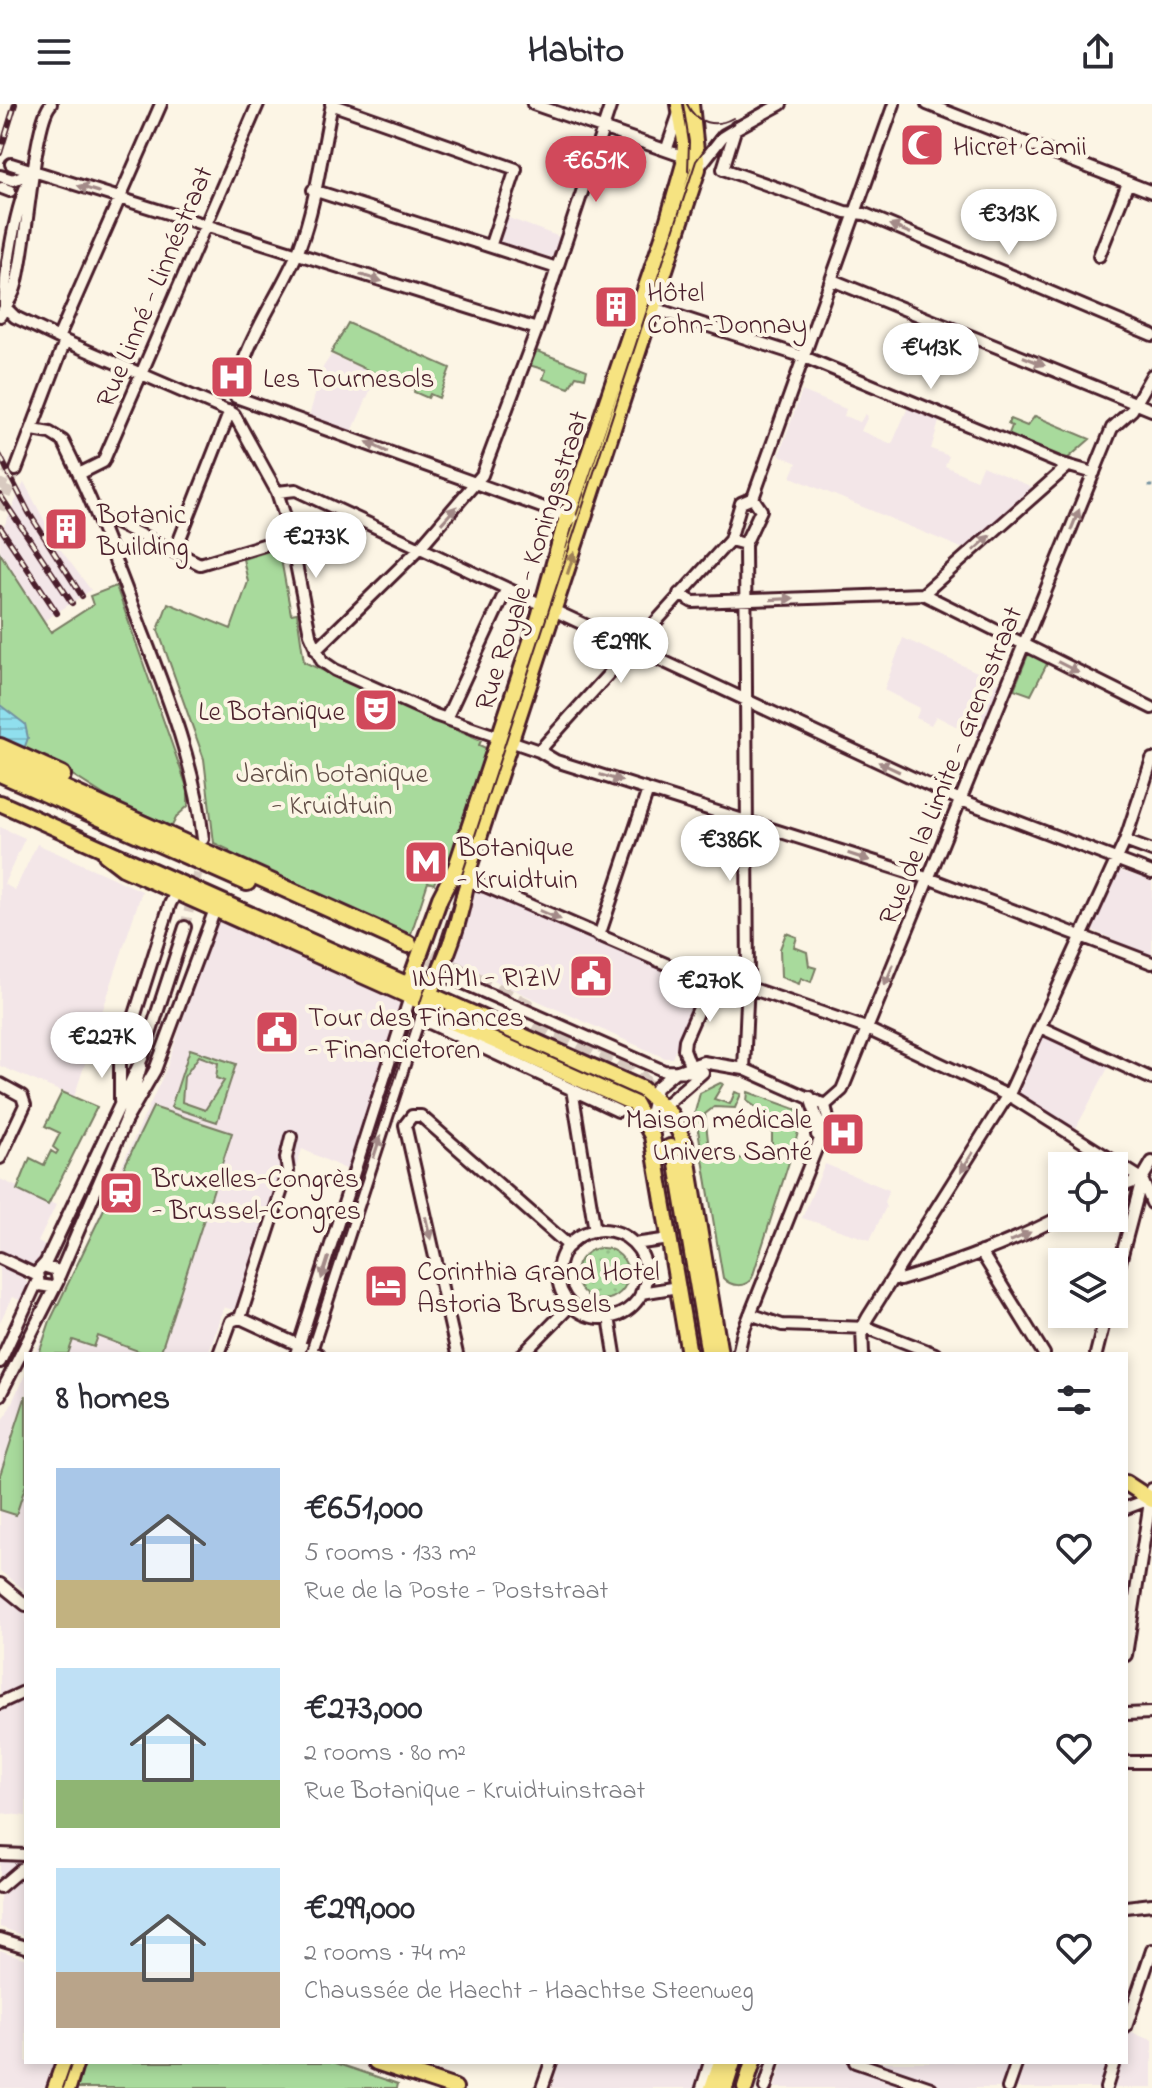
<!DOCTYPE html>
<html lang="en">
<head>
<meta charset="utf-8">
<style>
  body { margin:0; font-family:"Indie Flower",sans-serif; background:#f2f2f3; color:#2b2b33; height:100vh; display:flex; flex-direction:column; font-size:30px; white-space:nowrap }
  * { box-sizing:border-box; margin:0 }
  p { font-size:26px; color:#7c7c81 }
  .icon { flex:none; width:44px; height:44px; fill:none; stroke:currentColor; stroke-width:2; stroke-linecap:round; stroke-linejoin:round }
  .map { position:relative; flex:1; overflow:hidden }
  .side { position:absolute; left:24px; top:1248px; width:1104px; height:712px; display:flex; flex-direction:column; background:#fff; border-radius:0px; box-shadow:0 4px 12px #0003 }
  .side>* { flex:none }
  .tools { position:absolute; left:1048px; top:1048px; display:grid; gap:16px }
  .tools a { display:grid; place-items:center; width:80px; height:80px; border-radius:0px; background:#fff; box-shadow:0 4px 12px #0003; font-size:40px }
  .price { position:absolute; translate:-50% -68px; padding:0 18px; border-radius:28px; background:#fff; color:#222; font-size:26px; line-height:52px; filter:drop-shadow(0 2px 4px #0008) }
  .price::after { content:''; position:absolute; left:50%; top:48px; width:24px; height:18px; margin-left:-12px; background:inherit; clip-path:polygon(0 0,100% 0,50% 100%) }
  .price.current { background:#d1495b; color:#fff }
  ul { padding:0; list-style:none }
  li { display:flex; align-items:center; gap:24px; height:200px; padding:0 32px }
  li span { display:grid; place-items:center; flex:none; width:224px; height:160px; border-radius:0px; color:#555 }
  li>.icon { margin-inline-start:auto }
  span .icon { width:96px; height:96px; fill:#fffc; stroke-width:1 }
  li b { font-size:34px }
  h2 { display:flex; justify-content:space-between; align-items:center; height:96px; padding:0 32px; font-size:34px }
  header { display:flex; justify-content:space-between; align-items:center; height:104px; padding:0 32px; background:#fff; font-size:36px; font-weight:700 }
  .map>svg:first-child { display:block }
  .built { fill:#f3e6e8 }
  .grass { fill:url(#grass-dots); stroke:#797c64; stroke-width:2 }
  .green { fill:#a8da9c; stroke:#797c64; stroke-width:2; fill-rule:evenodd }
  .water { fill:url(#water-rules); stroke:#7492a0; stroke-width:2 }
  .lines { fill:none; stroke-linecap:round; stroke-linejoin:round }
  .stream { stroke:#7492a0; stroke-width:3 }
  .minor-tunnel { stroke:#d8cac0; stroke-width:10; stroke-dasharray:10 5; stroke-linecap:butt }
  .highway-tunnel { stroke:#d8cac0; stroke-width:16; stroke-dasharray:16 8; stroke-linecap:butt }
  .minor-casing { stroke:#4a1f2b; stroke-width:16 }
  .major-casing { stroke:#4a1f2b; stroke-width:20 }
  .highway-casing { stroke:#4a1f2b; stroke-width:22 }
  .minor { stroke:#fcf5e5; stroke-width:10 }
  .major { stroke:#f6e381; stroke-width:14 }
  .highway { stroke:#f6e381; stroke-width:16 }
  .tram { stroke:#4a1f2b; stroke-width:2 }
  .rail-casing { stroke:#4a1f2b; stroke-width:6 }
  .rail { stroke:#fcf5e5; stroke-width:3; stroke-dasharray:9; stroke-linecap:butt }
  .oneway { fill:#a38a88 }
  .oneway2 { fill:#a08156 }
  .labels { text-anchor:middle; stroke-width:8; stroke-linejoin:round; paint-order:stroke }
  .poi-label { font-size:28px; fill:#4a1f2b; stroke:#fcf5e5; text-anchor:start }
  .street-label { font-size:28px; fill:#4a1f2b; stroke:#fcf5e5 }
  .park-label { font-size:28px; fill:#624e47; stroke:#fcf5e5 }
</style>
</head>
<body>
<header><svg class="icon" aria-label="menu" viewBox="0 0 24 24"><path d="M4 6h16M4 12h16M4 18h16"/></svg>Habito<svg class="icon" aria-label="share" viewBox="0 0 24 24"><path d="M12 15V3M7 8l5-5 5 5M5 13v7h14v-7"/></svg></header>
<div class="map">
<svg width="1152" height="1984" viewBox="0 0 1152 1984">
  <defs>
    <pattern id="grass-dots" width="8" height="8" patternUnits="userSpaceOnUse" patternTransform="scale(2)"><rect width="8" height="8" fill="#a8da9c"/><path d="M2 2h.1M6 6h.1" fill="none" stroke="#92bb87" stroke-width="1.8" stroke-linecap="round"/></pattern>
    <pattern id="water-rules" width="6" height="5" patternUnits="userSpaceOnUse" patternTransform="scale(2)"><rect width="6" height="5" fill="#90dfee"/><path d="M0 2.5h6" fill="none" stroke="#7ebfcc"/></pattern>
  </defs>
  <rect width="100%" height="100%" fill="#fcf5e5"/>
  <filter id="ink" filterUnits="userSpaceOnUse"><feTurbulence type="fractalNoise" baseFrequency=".0125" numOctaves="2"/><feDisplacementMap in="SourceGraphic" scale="16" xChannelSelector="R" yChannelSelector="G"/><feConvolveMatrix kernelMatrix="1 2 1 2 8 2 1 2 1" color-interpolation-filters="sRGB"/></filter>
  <g filter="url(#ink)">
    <!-- built -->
    <path class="built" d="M503 112 560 133 553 154 495 136Z
      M331 251 377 271 352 328 309 313 322 265Z
      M802 287 846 305 844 312 860 318 865 310 868 312 861 327 892 340 909 301 940 314 931 345 949 352 945 362 976 376 982 362 1035 384 966 446 791 373 797 359 779 351Z
      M24 378 58 442 91 486 44 517 0 449V431Z
      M903 534 1001 579 979 634 936 612 931 621 916 614 920 604 884 586Z
      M0 723 25 734 4 780 15 786 37 740 142 787 74 993 0 962Z
      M1119 766 1152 777V853L1092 826Z
      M482 784 494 789 497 794 700 880 703 885 672 954H665L474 868 459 864 454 856 465 820 462 815 470 790Z
      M223 815 405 900 352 1068 302 1045 247 1211 224 1203 208 1250H35L167 963 214 820Z
      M1042 932 1109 962 1076 1024 1019 989Z
      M825 1060 889 1086 884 1098 886 1103 870 1136 802 1114Z
      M0 1075 56 1101 38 1138 48 1143 37 1161 23 1158 17 1171 26 1176 28 1183 22 1197 12 1193 0 1218Z
      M26 1269V1487L0 1467V1323Z
      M0 1486 26 1505V1712L0 1709Z
      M19 1753 26 1768V1832L0 1823V1754Z
      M0 1846 26 1855V1958H59L50 1984H0Z
      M1126 1927 1152 1936V1984H774L783 1958H1126Z
      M559 1958H704L695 1984H551Z"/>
    <!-- grass -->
    <path class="grass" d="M576 1170a26 26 0 1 1 52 0a26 26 0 1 1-52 0Z"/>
    <!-- green -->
    <path class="green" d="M348 219 450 264 439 294 430 290 428 294 414 288 415 284 408 285 331 249Z
      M534 246 587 266 585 274 576 272 569 284 543 275 546 266 529 261Z
      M1035 312 1090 335 1066 356 1008 332 1012 322 1008 320 1010 315 1027 322Z
      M279 444 291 510 297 509 304 558 481 637 479 641 488 645 450 760 441 758 434 780 428 778 410 833 230 752 229 746 214 739 204 655 158 526 168 499 231 525 248 478 243 455Z
      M0 449 51 528 93 501 90 492 116 482 188 686V702L177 712 170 726 137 712 66 667 0 639Z
      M1029 548 1048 558 1031 591 1014 585Z
      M786 829 797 833 794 843 807 848 809 862 816 864 811 878 801 874 799 880 781 873 780 845Z
      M190 945 236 960 217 1018 171 1003ZM199 952 218 959 216 974 224 977 205 1006 182 998 184 973Z
      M720 979 723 980 714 995 730 1000 735 988 741 990 735 1004 714 1003 705 1010 710 1054 790 1055 752 1174C746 1184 731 1183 723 1174L695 1008 700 989Z
      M62 988 97 1003 48 1101 17 1086 30 1054 44 1061 51 1047 56 1050 58 1047 53 1043 60 1029 45 1022Z
      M748 988 798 1006 801 1018 792 1049 772 1045V1017H757L755 1025 757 1004 747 997Z
      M153 1003 232 1029 160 1250H146L98 1232 94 1243 73 1236 68 1250H39L50 1217Z
      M26 1291V1380L16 1411 0 1406V1371Z
      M85 1958H333L398 1980 397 1984H76Z"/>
    <!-- water -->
    <path class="water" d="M0 601 25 620 28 634 24 645 0 635Z"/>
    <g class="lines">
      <!-- stream -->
      <path class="stream" d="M1150 382H1152"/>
      <!-- minor-tunnel -->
      <path class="minor-tunnel" d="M0 385 12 359
        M0 406 16 366
        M185 823 201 753"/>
      <!-- highway-tunnel -->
      <path class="highway-tunnel" d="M410 841 534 906
        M515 907 610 960
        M601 941C647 965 666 1013 678 1060
        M627 977 655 1021"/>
      <!-- minor casing -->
      <g class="minor-casing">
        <path id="minor" d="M331 0 516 65 491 140
          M332 0C322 47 316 100 299 145 282 189 237 247 236 293L572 414
          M533 0 688 54
          M927 0 1152 88
          M736 23 723 65 845 108 865 110 1152 231
          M667 44 679 9
          M11 60 537 225
          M699 63 724 31 781 0
          M0 72 13 76 33 68
          M2 84 10 87
          M313 86 557 164
          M1099 152 1128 79
          M832 176 1152 306
          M5 202C4 168 16 99 32 69
          M647 202 804 253 1059 359 1094 369
          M5 203 15 213 65 237 234 310 277 388 289 425 310 530 322 557 335 566 435 611 539 647 556 657 936 777 1152 859
          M0 212C5 203 12 194 15 184 27 148 33 18 51 0
          M59 232 161 0
          M33 326 50 329 63 337C93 397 117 461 141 524 168 593 195 661 203 735
          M16 366 65 237
          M79 370 103 358 258 0
          M277 388 296 386 956 694 1152 769
          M753 394 894 0
          M100 419 112 417 200 460 290 433
          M745 440 730 436 741 399 753 394
          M175 447 230 307
          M679 490 693 498 923 490 1152 604
          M923 490 1068 362
          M316 546 416 448 482 371 537 225 611 0
          M446 615 506 486
          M539 647 730 436
          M1125 737 1152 747
          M452 773 485 782 710 879 727 885 756 886 863 923 1015 995 1142 1075
          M599 832 648 686
          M412 872 452 874 664 967 703 968
          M419 914 618 1007
          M1040 923 1152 975
          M690 961 684 945 685 936 710 879
          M744 965 748 876 745 440 761 406 753 394
          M0 980 22 992 25 1001 0 1054
          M572 985 595 1127
          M810 993 819 1020 817 1031
          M120 997V958L170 800 179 783
          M825 1001 842 986 1112 324 1132 306 1152 271
          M658 1002H664L702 969
          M125 1018 155 966 217 800
          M648 1019 656 984 675 968 703 958 744 965 825 1001
          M405 1021 457 1250
          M405 1021 412 1012H421L569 1142
          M1142 1075 1152 1099
          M1114 1085 1142 1075
          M558 1170a44 44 0 1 1 88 0a44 44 0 1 1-88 0Z
          M634 1140 670 1135
          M981 1148 1044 1250
          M0 1154 36 1171
          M59 1172 125 1018 141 962
          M894 1173 900 1176C956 1159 1011 1139 1062 1112
          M1114 1181 1142 1075 1152 1058
          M52 1183 39 1181 37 1168 46 1158 143 952 185 823
          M641 1189 678 1183
          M750 1210 782 1221 868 1224 935 1250
          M609 1213 615 1250
          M240 1214 288 1067 286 1054 291 1033
          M240 1214 318 1250
          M219 1250 231 1217 240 1214
          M296 1250 410 893
          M310 1250 424 899
          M523 1250 571 1201
          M738 1250 743 1228 828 1015 825 1001
          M863 1250 862 1224 868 1213 1011 986 1125 737 1152 655
          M1096 1250 1106 1210
          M0 1258 37 1178
          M0 1291 58 1177 56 1166 43 1162
          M1126 1404 1150 1395
          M0 1480 26 1501
          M1126 1551 1152 1385
          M0 1599 26 1587
          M1126 1610 1152 1609
          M1126 1658H1152
          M0 1750 26 1751
          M0 1783 26 1761
          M1126 1803 1152 1800
          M0 1835 26 1843
          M1126 1923 1152 1846
          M855 1958 931 1984
          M542 1984 551 1958
          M702 1984 710 1958
          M765 1984 773 1958
          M1008 1984 1017 1958
          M1106 1984 1114 1958"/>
      </g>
      <!-- major casing -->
      <g class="major-casing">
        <path id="major" d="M0 699 642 985 671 1011 685 1040 720 1250
          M106 751 123 764 424 899 439 912 635 1000 652 1032 689 1250
          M410 893 409 880 440 794 456 763 539 513 564 423 663 133 684 60 685 38 679 0
          M424 899C447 855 461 818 468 767L698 65 691 0
          M655 1051 670 1043 686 1045
          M1126 1379 1152 1396
          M376 1958 455 1984
          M55 1984 64 1958
          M68 1984 76 1958
          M712 1984 721 1958
          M745 1984 753 1958"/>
      </g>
      <!-- highway casing -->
      <g class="highway-casing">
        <path id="highway" d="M0 643 62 671
          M0 656 408 840
          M0 669 247 778
          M678 1060 710 1250
          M724 1984 732 1958"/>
      </g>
      <!-- minor -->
      <use href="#minor" class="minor"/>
      <!-- major -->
      <use href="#major" class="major"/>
      <!-- highway -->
      <use href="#highway" class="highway"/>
      <!-- tram -->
      <path class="tram" d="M683 0 689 38 688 67
        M687 0C696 20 715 24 733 14
        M305 1250 696 57 715 31 765 0
        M63 1984 72 1958"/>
      <!-- rail casing -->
      <g class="rail-casing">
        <path id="rail" d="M0 49 15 0
          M0 352 29 409 82 492
          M0 391 72 499
          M0 423 57 509"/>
      </g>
      <!-- rail -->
      <use href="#rail" class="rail"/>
    </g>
    <!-- one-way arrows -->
    <defs><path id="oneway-solid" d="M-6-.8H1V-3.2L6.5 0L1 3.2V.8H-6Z" transform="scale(2)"/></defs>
    <g class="oneway">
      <use href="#oneway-solid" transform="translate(89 85) rotate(-163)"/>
      <use href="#oneway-solid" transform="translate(900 125) rotate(-158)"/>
      <use href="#oneway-solid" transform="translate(371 174) rotate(17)"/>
      <use href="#oneway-solid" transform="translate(1034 257) rotate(22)"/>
      <use href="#oneway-solid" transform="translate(377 343) rotate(-154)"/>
      <use href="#oneway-solid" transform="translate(449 411) rotate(-48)"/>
      <use href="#oneway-solid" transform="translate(1075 416) rotate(-68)"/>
      <use href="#oneway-solid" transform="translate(982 439) rotate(-42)"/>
      <use href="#oneway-solid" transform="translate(782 495) rotate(-3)"/>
      <use href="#oneway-solid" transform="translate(1068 563) rotate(27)"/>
      <use href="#oneway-solid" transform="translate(889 663) rotate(-155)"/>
      <use href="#oneway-solid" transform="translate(611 674) rotate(17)"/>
      <use href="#oneway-solid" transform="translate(859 753) rotate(18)"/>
      <use href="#oneway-solid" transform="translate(550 811) rotate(23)"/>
      <use href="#oneway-solid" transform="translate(889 871) rotate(112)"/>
      <use href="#oneway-solid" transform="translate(377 1043) rotate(-72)"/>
      <use href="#oneway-solid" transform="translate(967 1058) rotate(122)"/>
      <use href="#oneway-solid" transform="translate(428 1124) rotate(77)"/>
      <use href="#oneway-solid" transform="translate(1020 1133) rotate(-24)"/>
      <use href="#oneway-solid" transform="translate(325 1164) rotate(108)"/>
    </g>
    <use class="oneway2" href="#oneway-solid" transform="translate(571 459) rotate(-72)"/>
  </g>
  <!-- icons -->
  <defs>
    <g id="mosque-square" transform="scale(2.3)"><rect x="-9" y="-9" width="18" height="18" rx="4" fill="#d1495b" stroke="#fcf5e5"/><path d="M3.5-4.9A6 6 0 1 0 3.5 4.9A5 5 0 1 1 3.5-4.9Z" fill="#fff"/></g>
    <g id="building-square" transform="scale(2.3)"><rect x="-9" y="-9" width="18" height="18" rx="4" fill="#d1495b" stroke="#fcf5e5"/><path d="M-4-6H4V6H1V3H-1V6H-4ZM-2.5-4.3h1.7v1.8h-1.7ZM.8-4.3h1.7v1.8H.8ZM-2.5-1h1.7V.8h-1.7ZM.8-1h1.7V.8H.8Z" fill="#fff"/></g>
    <g id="hospital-square" transform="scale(2.3)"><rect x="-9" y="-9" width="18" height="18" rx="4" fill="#d1495b" stroke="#fcf5e5"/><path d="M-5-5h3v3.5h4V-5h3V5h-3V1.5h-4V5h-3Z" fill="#fff"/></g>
    <g id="theatre-square" transform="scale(2.3)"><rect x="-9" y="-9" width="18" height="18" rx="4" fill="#d1495b" stroke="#fcf5e5"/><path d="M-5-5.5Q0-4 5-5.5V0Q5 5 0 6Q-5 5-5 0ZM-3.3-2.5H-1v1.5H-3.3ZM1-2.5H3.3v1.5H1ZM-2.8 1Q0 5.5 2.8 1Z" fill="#fff"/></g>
    <g id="metro-square" transform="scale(2.3)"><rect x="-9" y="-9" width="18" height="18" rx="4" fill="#d1495b" stroke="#fcf5e5"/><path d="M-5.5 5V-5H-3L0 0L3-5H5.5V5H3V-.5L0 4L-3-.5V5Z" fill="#fff"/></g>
    <g id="civic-square" transform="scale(2.3)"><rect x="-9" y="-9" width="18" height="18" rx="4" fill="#d1495b" stroke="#fcf5e5"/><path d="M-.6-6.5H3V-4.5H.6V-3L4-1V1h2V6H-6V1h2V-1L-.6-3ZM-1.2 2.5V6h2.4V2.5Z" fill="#fff"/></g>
    <g id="station-square" transform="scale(2.3)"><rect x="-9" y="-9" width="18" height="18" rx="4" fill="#d1495b" stroke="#fcf5e5"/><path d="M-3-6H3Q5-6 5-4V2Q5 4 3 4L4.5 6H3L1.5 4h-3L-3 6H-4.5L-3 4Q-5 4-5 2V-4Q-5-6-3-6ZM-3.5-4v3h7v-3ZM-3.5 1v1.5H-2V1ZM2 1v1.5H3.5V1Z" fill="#fff"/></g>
    <g id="hotel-square" transform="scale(2.3)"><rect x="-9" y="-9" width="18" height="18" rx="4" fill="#d1495b" stroke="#fcf5e5"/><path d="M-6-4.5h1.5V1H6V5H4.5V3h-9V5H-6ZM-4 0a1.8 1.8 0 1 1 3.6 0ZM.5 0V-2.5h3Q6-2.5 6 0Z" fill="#fff"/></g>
  </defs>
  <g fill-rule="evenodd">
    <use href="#mosque-square" x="922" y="41"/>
    <use href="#building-square" x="616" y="203"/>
    <use href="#hospital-square" x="232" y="273"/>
    <use href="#building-square" x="66" y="425"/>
    <use href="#theatre-square" x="376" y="606"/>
    <use href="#metro-square" x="426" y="758"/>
    <use href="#civic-square" x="591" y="872"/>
    <use href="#civic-square" x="277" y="928"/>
    <use href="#hospital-square" x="843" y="1030"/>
    <use href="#station-square" x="121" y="1089"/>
    <use href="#hotel-square" x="386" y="1182"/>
  </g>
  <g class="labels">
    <!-- poi labels -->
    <g class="poi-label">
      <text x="953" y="51">Hicret Camii</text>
      <text x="647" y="197">Hôtel<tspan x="647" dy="32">Cohn-Donnay</tspan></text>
      <text x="263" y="283">Les Tournesols</text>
      <text x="97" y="419">Botanic<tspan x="97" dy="32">Building</tspan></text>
      <text x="345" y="616" text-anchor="end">Le Botanique</text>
      <text x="457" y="752">Botanique<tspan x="457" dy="32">- Kruidtuin</tspan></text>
      <text x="560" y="882" text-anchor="end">INAMI - RIZIV</text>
      <text x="308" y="922">Tour des Finances<tspan x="308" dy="32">- Financietoren</tspan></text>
      <text x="812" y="1024" text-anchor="end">Maison médicale<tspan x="812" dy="32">Univers Santé</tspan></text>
      <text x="152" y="1083">Bruxelles-Congrès<tspan x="152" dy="32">- Brussel-Congres</tspan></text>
      <text x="417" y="1176">Corinthia Grand Hotel<tspan x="417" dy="32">Astoria Brussels</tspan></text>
    </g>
    <!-- street labels -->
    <g class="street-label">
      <text transform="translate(153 182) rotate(-67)" y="10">Rue Linné - Linnéstraat</text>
      <text transform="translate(530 456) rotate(-72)" y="10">Rue Royale - Koningsstraat</text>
      <text transform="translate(949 661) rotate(-68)" y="10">Rue de la Limite - Grensstraat</text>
    </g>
    <!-- park labels -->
    <g class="park-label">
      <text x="332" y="678">Jardin botanique<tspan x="332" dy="32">- Kruidtuin</tspan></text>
    </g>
  </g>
</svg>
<div class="tools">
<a><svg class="icon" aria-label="locate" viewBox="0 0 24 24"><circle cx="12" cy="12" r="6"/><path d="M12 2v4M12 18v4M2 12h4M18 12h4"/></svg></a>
<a><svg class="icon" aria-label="layers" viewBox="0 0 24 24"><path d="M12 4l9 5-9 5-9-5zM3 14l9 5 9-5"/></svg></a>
</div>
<b class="price current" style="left:596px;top:100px">€651K</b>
<b class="price" style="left:1009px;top:153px">€313K</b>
<b class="price" style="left:931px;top:287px">€413K</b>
<b class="price" style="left:316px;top:476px">€273K</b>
<b class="price" style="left:621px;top:581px">€299K</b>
<b class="price" style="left:730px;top:779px">€386K</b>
<b class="price" style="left:710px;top:920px">€270K</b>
<b class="price" style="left:102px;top:976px">€227K</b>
<section class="side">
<h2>8 homes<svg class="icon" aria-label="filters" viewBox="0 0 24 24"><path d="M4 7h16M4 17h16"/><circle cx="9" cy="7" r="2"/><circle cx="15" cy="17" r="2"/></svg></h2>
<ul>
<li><span style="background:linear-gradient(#a9c7e8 70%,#c2b280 0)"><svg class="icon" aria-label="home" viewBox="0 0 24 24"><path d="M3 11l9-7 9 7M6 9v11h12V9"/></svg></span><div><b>€651,000</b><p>5 rooms · 133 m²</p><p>Rue de la Poste - Poststraat</p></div><svg class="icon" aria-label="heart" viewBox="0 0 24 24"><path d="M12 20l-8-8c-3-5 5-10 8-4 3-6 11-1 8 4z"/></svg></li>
<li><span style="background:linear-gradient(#bfe0f5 70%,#8fb573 0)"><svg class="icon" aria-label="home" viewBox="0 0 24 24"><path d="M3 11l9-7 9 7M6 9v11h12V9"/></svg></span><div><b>€273,000</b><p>2 rooms · 80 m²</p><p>Rue Botanique - Kruidtuinstraat</p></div><svg class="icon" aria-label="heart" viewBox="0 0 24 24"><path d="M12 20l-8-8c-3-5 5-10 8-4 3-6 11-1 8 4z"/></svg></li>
<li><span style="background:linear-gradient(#bfe0f5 65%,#b9a48a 0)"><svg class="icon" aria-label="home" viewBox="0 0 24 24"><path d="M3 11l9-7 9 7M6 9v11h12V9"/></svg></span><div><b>€299,000</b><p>2 rooms · 74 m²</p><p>Chaussée de Haecht - Haachtse Steenweg</p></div><svg class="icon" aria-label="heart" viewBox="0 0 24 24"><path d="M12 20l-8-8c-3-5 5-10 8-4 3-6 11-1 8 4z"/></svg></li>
</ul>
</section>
</div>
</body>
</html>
